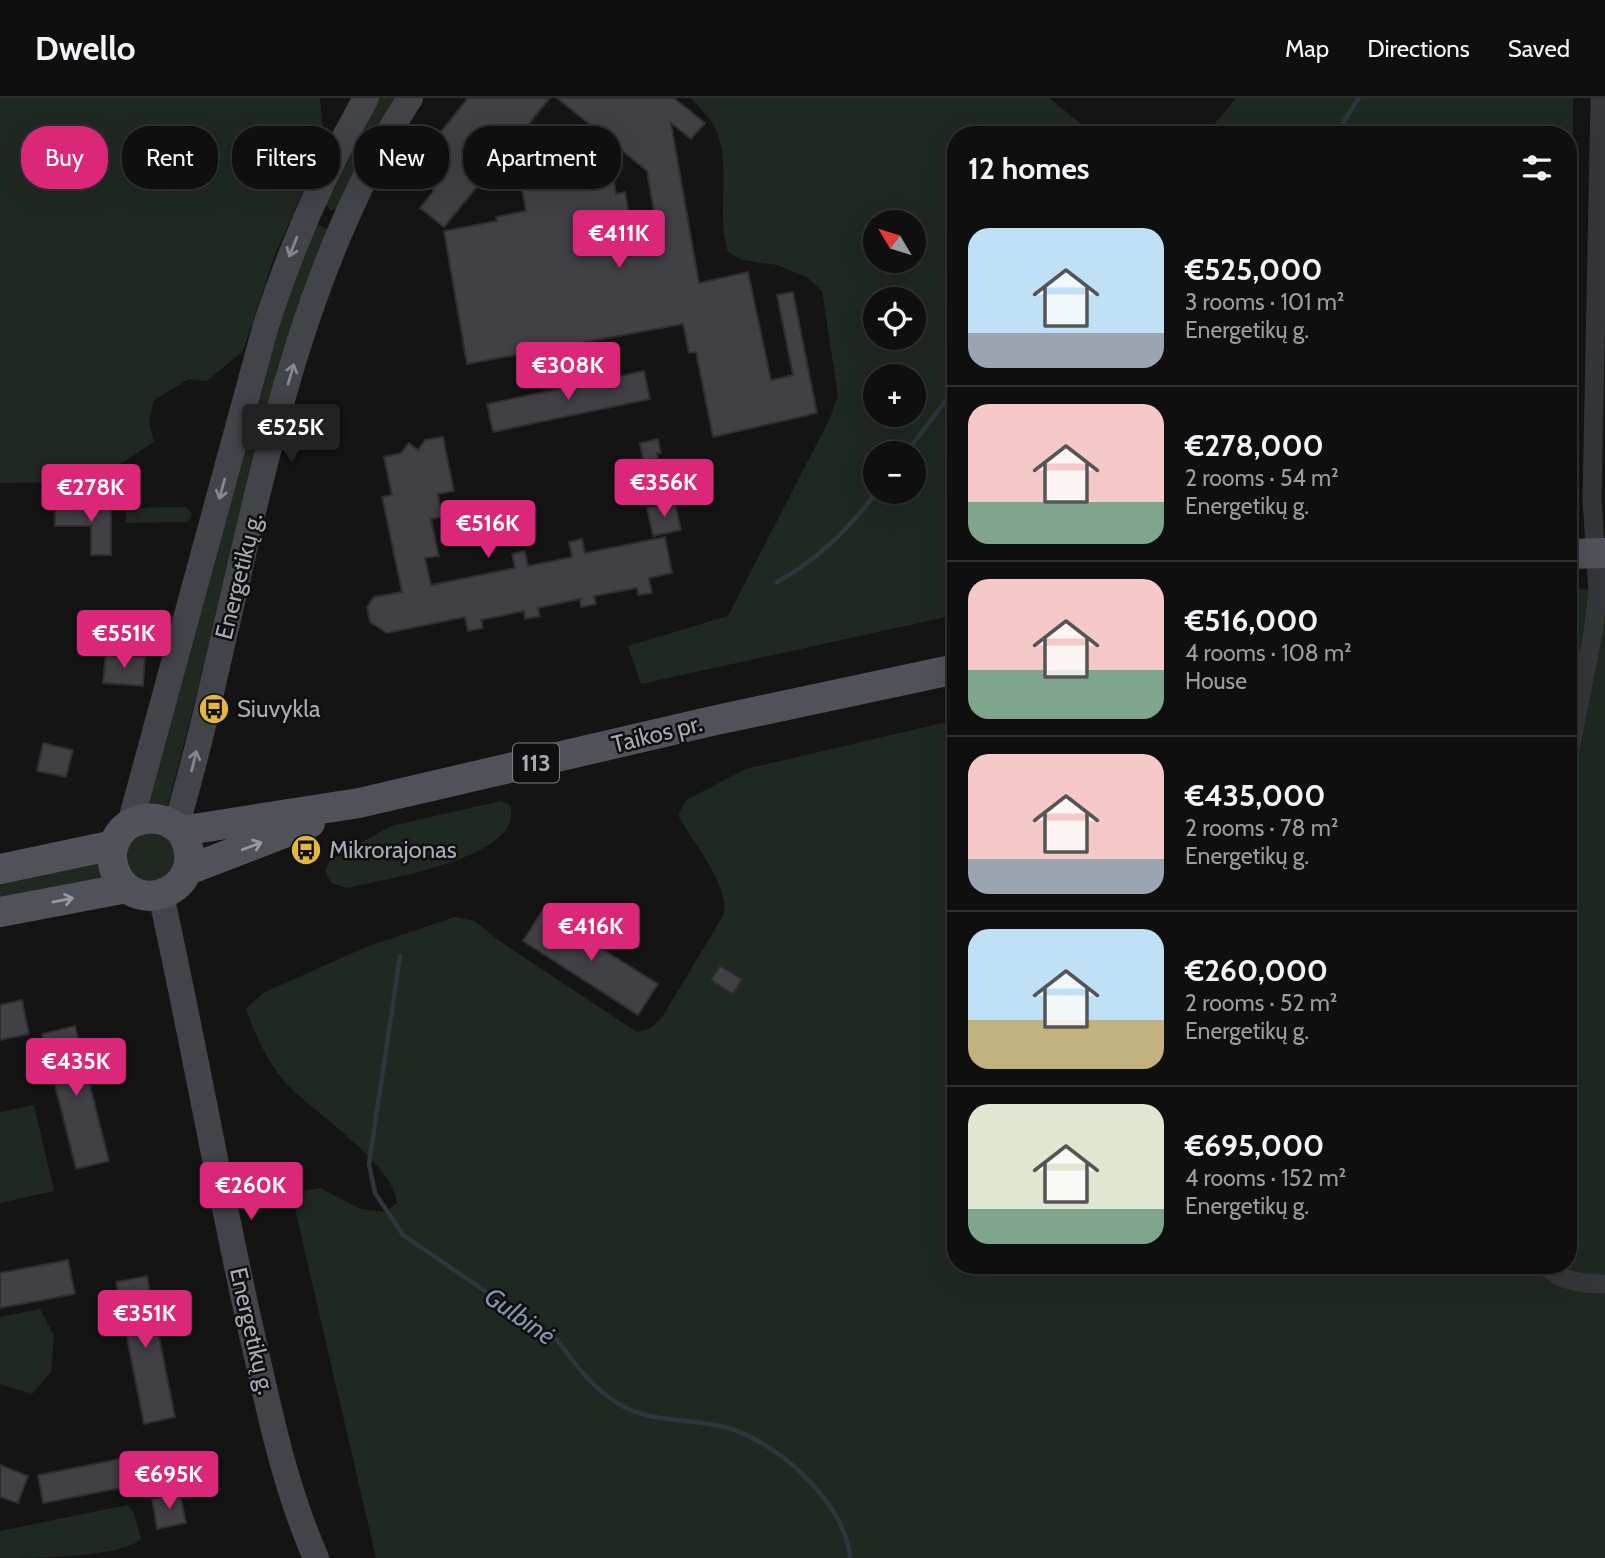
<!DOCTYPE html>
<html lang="en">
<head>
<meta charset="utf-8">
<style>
  body { margin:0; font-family:Cabin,sans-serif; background:#1d1d1e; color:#f1f3f6; height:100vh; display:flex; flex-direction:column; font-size:26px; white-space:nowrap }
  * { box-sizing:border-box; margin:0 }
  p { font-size:23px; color:#9b9c9f }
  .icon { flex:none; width:38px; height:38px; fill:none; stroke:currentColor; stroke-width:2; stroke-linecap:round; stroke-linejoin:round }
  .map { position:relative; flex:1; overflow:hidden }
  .side { position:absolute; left:947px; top:28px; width:630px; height:1148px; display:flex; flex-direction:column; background:#0f0f10; border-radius:28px; box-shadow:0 7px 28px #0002,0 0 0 2px #2f2f30 }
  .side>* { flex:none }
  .banner { position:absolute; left:21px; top:28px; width:665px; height:63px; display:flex; gap:14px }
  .needle { width:46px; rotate:308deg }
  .buttons { position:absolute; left:863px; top:112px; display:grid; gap:14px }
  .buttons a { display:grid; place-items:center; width:63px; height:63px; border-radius:50%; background:#0f0f10; box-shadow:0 7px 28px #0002,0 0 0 2px #2f2f30; font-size:35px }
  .price { position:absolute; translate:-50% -60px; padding:0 16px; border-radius:7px; background:#db2777; color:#fff; font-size:23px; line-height:46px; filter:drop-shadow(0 2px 4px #0008) }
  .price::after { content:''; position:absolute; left:50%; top:42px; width:21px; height:16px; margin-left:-10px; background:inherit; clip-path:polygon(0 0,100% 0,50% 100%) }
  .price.selected { background:#222; color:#fff }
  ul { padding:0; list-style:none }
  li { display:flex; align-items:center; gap:21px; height:175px; padding:0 21px }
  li+li { border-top:2px solid #2f2f30 }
  li span { display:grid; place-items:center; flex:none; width:196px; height:140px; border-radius:21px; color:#555 }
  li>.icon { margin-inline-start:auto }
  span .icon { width:84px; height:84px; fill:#fffc; stroke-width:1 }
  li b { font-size:30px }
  h2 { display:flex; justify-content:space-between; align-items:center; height:84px; padding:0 21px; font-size:30px }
  .tag { padding:0 24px; border-radius:28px; background:#0f0f10; box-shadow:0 7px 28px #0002,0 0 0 2px #2f2f30; font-size:24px; line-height:63px }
  .tag.selected { background:#db2777; color:#fff }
  header { display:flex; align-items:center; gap:42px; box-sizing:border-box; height:98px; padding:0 35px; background:#0f0f10; border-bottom:2px solid #2f2f30 }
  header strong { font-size:33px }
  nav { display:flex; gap:38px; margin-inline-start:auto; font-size:24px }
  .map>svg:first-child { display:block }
  .green { fill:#202822; fill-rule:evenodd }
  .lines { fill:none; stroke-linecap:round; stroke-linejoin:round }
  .stream { stroke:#2e353d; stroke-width:4.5 }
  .building { fill:#414145; stroke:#2e2e31; stroke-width:2 }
  .street { stroke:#35363a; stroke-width:19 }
  .secondary { stroke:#43444a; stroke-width:26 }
  .primary { stroke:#515259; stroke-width:30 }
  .oneway { stroke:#848690 }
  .oneway2 { stroke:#9698a3 }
  .labels { text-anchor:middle; stroke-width:5; stroke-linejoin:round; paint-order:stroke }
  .shield { fill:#0f0f10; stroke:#797c84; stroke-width:2 }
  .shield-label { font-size:23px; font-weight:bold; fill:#a7aab5 }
  .street-label { font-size:24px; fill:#a7aab5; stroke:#0f0f10 }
  .poi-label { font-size:24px; fill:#a7aab5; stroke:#0f0f10; text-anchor:start }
  .water-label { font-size:26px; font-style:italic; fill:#8095ad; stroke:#0f0f10 }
</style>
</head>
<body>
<header>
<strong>Dwello</strong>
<nav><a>Map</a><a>Directions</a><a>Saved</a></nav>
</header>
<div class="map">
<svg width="1605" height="1460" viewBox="0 0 1605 1460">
  <rect width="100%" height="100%" fill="#141415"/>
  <!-- green -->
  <path class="green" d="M0 0H320L324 46 274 159 243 253 207 283 189 281 154 302 149 323 154 344 124 364 77 384 0 385Z
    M378 0H401L341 111 330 112 323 103Z
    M691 0H1049L1095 37H956L955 517 641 586 628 548 728 518 830 320 838 298 822 193 808 180 777 167 742 162 728 154C715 113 733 69 715 30 710 19 698 9 691 0ZM875 124H914V163H875ZM875 201H914V240H875ZM875 278H914V317H875ZM875 355H914V394H875Z
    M1236 0H1573V189L1568 354V37H1172L1210 31Z
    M320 127 328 132 273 304 168 707 165 711 151 709 149 704 270 250 314 128Z
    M186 409 192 416 187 424 126 425V410Z
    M1605 490V1460H376L295 1111 305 1093 320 1090 361 1111 386 1114 397 1105C394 1065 312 1014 284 983 266 961 255 937 246 911L263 895 366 849 455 819 474 823 501 844 637 934 649 931 661 921 724 816C728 783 693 746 678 717L686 702 746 671 955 622 956 1167H1568V492Z
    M501 703 510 707C527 760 382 781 347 790L331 785 325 773 330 762 391 728Z
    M148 732 167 737 179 752 170 780 142 784 128 771C126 747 127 745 148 732Z
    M100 762 103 778 98 781 0 801V782Z
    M34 1007 54 1093 0 1105V1014Z
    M40 1211 54 1238 51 1274 32 1296 0 1286V1219Z
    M127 1407 134 1415 141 1441C121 1460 33 1460 0 1460V1433Z"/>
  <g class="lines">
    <!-- stream -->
    <path class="stream" d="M1335 37 1359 0
      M906 355 956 289
      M777 484C818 462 849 430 877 394
      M400 858 369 1066 375 1095 403 1137 558 1243C574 1265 593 1290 617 1305 651 1327 695 1319 732 1331 781 1348 846 1406 850 1460"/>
  </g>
  <!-- building -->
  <path class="building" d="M468 0H550L444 129 420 110 434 92 410 72Z
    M557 0H674L705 25 691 41 671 25 699 185 748 174 771 282 793 277 777 197 793 194 817 315 713 339 696 254 689 255 683 226 467 266 444 133 497 123 496 119 526 113 516 59 607 42 616 96 625 94 635 148 659 143 647 73Z
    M644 273 650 301 493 334 487 306Z
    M443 339 454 393 438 396 442 419 431 421 439 458 425 460 431 487 515 470 512 456 525 453 528 468 572 459 569 444 582 441 585 455 665 439 672 475 649 480 652 495 638 497 637 490 594 498 596 506 581 509 580 501 538 510 540 518 525 521 524 513 481 522 483 530 468 533 465 519 387 535 370 524 367 509 374 499 402 494 382 399 392 397 384 359 401 355 409 345 418 352 425 342Z
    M658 341 661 355H657L661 381 647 384 640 345Z
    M91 401H111V457H91V428H55V411H91Z
    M675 404 681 432 653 438 647 410Z
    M106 556 145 559 143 588 103 585Z
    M43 645 73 652 66 679 37 673Z
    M542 813 658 886 638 917 523 843Z
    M720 868 742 881 733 896 711 882Z
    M22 902 29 936 0 942V907Z
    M75 928 109 1063 76 1071 42 936Z
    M68 1162 75 1196 0 1210V1175Z
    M147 1178 175 1319 144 1326 116 1184Z
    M145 1356 151 1384 43 1405 38 1377Z
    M0 1367 28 1378 18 1405 0 1399Z
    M180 1396 186 1425 157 1431 152 1401Z"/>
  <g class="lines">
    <!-- street -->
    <path class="street" d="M1568 661 1593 535 1598 495 1592 401 1600 0
      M1546 1167C1559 1184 1585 1186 1605 1186"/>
    <!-- secondary -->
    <path class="secondary" d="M130 726 266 227C292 147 324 73 366 0
      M176 729C246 489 273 212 410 0
      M161 797C192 937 217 1079 248 1219 267 1301 282 1383 316 1460"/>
    <!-- primary -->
    <path class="primary" d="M1568 456 1605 455
      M181 733C215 789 135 824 115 773 112 765 111 754 114 746 124 717 160 713 181 733L359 705 712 623 956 571
      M0 771 114 747
      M188 772 310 725
      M0 814 127 790"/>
  </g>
  <!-- one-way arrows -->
  <defs><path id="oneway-shaft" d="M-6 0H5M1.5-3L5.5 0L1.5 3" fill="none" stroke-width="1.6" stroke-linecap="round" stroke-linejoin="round" transform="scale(1.75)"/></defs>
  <g class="oneway">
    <use href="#oneway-shaft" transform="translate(293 149) rotate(112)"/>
    <use href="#oneway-shaft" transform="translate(291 276) rotate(-74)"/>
    <use href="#oneway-shaft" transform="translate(222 391) rotate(105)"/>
    <use href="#oneway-shaft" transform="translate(194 663) rotate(-76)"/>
  </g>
  <g class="oneway2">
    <use href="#oneway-shaft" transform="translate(252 748) rotate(-21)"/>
    <use href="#oneway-shaft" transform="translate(63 802) rotate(-11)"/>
  </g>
  <!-- icons -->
  <defs>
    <g id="bus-disc" transform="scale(1.575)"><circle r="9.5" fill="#e3b73e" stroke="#0f0f10"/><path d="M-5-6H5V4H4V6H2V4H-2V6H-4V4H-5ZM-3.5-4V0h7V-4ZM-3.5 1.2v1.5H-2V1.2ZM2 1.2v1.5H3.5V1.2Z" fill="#111"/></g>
  </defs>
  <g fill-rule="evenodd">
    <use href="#bus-disc" x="214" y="611"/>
    <use href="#bus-disc" x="306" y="752"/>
  </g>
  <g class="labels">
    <!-- shield labels -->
    <rect class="shield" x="513" y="645.5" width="46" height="39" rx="5"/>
    <g class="shield-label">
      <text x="536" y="673">113</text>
    </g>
    <!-- street labels -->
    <g class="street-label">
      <text transform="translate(239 478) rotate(-76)" y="8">Energetikų g.</text>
      <text transform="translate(657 636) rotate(-14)" y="8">Taikos pr.</text>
      <text transform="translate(252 1233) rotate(77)" y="8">Energetikų g.</text>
    </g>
    <!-- poi labels -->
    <g class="poi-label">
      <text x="237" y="619">Siuvykla</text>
      <text x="329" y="760">Mikrorajonas</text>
    </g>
    <!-- water labels -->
    <g class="water-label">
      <text transform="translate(520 1218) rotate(35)" y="9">Gulbinė</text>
    </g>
  </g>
</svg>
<div class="buttons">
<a><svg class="needle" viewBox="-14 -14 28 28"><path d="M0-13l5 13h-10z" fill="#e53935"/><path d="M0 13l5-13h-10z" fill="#9b9c9f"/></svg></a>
<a><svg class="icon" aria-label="locate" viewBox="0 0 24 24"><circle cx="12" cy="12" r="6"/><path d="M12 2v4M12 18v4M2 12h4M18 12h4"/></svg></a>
<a>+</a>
<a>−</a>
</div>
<b class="price" style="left:619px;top:172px">€411K</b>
<b class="price" style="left:568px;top:304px">€308K</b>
<b class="price selected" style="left:291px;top:366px">€525K</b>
<b class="price" style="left:664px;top:421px">€356K</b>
<b class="price" style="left:91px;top:426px">€278K</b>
<b class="price" style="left:488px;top:462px">€516K</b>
<b class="price" style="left:124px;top:572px">€551K</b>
<b class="price" style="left:591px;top:865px">€416K</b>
<b class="price" style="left:76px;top:1000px">€435K</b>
<b class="price" style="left:251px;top:1124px">€260K</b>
<b class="price" style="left:145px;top:1252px">€351K</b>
<b class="price" style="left:169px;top:1413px">€695K</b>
<div class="banner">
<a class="tag selected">Buy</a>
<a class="tag">Rent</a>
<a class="tag">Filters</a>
<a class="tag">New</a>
<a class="tag">Apartment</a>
</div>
<section class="side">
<h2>12 homes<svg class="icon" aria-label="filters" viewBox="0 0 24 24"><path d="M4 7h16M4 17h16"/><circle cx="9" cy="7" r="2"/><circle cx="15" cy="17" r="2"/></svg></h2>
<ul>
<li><span style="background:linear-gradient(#bfe0f5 75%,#9aa5b1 0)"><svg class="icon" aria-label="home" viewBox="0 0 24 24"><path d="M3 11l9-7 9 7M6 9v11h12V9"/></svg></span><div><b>€525,000</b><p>3 rooms · 101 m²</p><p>Energetikų g.</p></div></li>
<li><span style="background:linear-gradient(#f6c9c9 70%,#7fa58c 0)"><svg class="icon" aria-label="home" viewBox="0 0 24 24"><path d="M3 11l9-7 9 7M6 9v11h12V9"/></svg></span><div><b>€278,000</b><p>2 rooms · 54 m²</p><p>Energetikų g.</p></div></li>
<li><span style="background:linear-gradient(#f6c9c9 65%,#7fa58c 0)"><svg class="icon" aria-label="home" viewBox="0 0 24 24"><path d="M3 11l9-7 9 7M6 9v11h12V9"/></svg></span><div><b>€516,000</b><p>4 rooms · 108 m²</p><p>House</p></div></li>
<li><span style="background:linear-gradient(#f6c9c9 75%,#9aa5b1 0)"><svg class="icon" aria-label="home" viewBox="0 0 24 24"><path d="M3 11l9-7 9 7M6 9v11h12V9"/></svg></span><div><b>€435,000</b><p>2 rooms · 78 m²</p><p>Energetikų g.</p></div></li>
<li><span style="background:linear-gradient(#bfe0f5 65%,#c2b280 0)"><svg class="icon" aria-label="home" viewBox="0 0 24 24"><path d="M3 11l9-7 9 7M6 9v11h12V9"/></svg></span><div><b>€260,000</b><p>2 rooms · 52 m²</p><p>Energetikų g.</p></div></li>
<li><span style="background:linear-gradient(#dfe7d0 75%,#7fa58c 0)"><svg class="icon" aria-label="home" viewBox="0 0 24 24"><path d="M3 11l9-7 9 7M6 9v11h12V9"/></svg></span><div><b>€695,000</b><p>4 rooms · 152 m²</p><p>Energetikų g.</p></div></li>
</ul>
</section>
</div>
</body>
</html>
